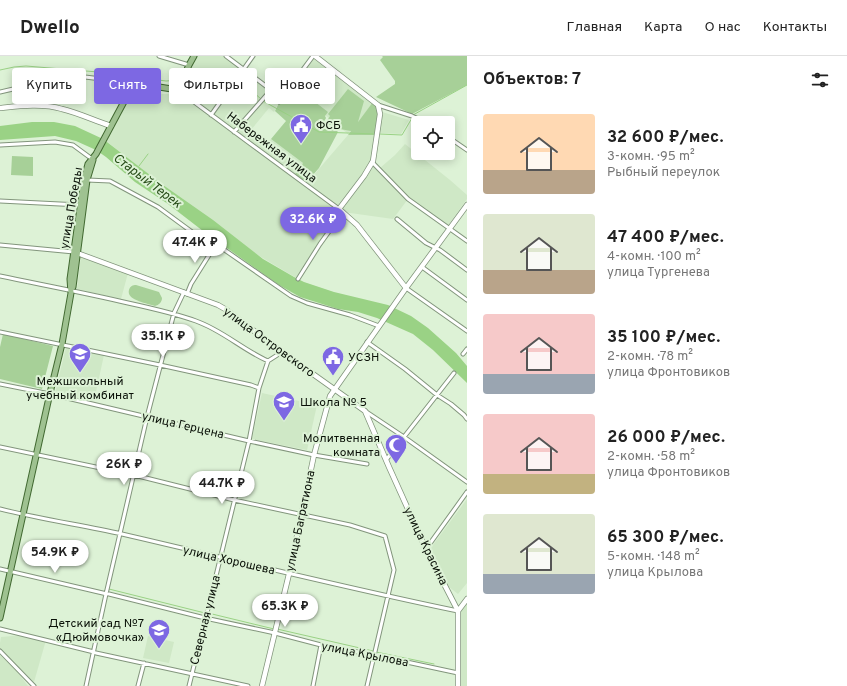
<!DOCTYPE html>
<html lang="ru">
<head>
<meta charset="utf-8">
<style>
  body { margin:0; font-family:Overpass,sans-serif; background:#f6f6f6; color:#222; height:100vh; display:flex; flex-direction:column; font-size:15px; white-space:nowrap }
  * { box-sizing:border-box; margin:0 }
  p { font-size:13px; color:#767676 }
  .icon { flex:none; width:22px; height:22px; fill:none; stroke:currentColor; stroke-width:2; stroke-linecap:round; stroke-linejoin:round }
  .map { position:relative; flex:1; overflow:hidden }
  .sheet { display:flex; flex-direction:column; background:#fff; width:380px }
  .sheet>* { flex:none }
  .guide { position:absolute; left:12px; top:12px; width:380px; height:36px; display:flex; gap:8px }
  .buttons { position:absolute; left:411px; top:60px; display:grid; gap:8px }
  .buttons a { display:grid; place-items:center; width:44px; height:44px; border-radius:4px; background:#fff; box-shadow:0 2px 10px #0003; font-size:20px }
  .price { position:absolute; translate:-50% -34px; padding:0 9px; border-radius:14px; background:#fff; color:#222; font-size:13px; line-height:26px; filter:drop-shadow(0 1px 2px #0008) }
  .price::after { content:''; position:absolute; left:50%; top:24px; width:12px; height:9px; margin-left:-6px; background:inherit; clip-path:polygon(0 0,100% 0,50% 100%) }
  .price.active { background:#7d68e3; color:#fff }
  ul { padding:0; list-style:none }
  li { display:flex; align-items:center; gap:12px; height:100px; padding:0 16px }
  li span { display:grid; place-items:center; flex:none; width:112px; height:80px; border-radius:4px; color:#555 }
  li>.icon { margin-inline-start:auto }
  span .icon { width:48px; height:48px; fill:#fffc; stroke-width:1 }
  li b { font-size:17px }
  h2 { display:flex; justify-content:space-between; align-items:center; height:48px; padding:0 16px; font-size:17px }
  .chip { padding:0 14px; border-radius:4px; background:#fff; box-shadow:0 2px 10px #0003; font-size:14px; line-height:36px }
  .chip.active { background:#7d68e3; color:#fff }
  header { display:flex; align-items:center; gap:24px; box-sizing:border-box; height:56px; padding:0 20px; background:#fff; border-bottom:1px solid #e0e0e0 }
  header strong { font-size:19px }
  nav { display:flex; gap:22px; margin-inline-start:auto; font-size:14px }
  main { display:flex; flex:1; min-height:0 }
  .map>svg:first-child { display:block }
  .built { fill:#cfe8c6 }
  .green { fill:#a7d098 }
  .water { fill:#9ad285 }
  .lines { fill:none; stroke-linecap:round; stroke-linejoin:round }
  .stream { stroke:#9ad285; stroke-width:1 }
  .street-casing { stroke:#82957c; stroke-width:5 }
  .secondary-casing { stroke:#82957c; stroke-width:6 }
  .primary-casing { stroke:#416931; stroke-width:7 }
  .street { stroke:#fff; stroke-width:3 }
  .secondary { stroke:#fff; stroke-width:4.5 }
  .primary { stroke:#9fc291; stroke-width:5 }
  .labels { text-anchor:middle; stroke-width:4; stroke-linejoin:round; paint-order:stroke }
  .poi-label { font-size:12px; fill:#0a1108; stroke:#ddf2d6; text-anchor:start }
  .street-label { font-size:12px; fill:#0a1108; stroke:#ddf2d6 }
  .water-label { font-size:13px; font-style:italic; fill:#264b17; stroke:#ddf2d6 }
</style>
</head>
<body>
<header>
<strong>Dwello</strong>
<nav><a>Главная</a><a>Карта</a><a>О нас</a><a>Контакты</a></nav>
</header>
<main>
<div class="map">
<svg width="467" height="630" viewBox="0 0 467 630">
  <rect width="100%" height="100%" fill="#ddf2d6"/>
  <!-- built -->
  <path class="built" d="M197 0H223L243 13 281 43 274 56 269 52 251 74 267 87 271 83 303 107 293 120 306 128 348 79H377L373 105 380 112 395 99 405 88 450 124 467 139V143L447 171 408 143 393 163 343 156 336 166 337 167 298 223 256 198 206 160 174 138 106 85 134 32 162 38H171L178 34 182 35Z
    M313 0 373 47 348 78 314 50 284 41Z
    M382 56 409 64 401 78 379 77Z
    M81 199 128 217 121 243 77 233Z
    M66 291 104 299 94 345 55 337Z
    M262 337 317 349 307 394 252 383Z
    M467 443V527L458 538 444 527 430 493Z
    M467 545V630H458L459 557Z
    M24 579 46 584 34 626 0 595V587L1 581Z
    M148 580 174 586 169 607 143 602Z
    M0 599 16 614 28 630H0Z"/>
  <!-- green -->
  <path class="green" d="M382 0H467V29L412 58 376 41 395 28V25L380 4 383 1Z
    M293 29 328 56 325 60 326 62 322 69 337 71V75L338 76 319 112 306 127 295 118 303 107 271 83 286 65 275 55 280 45Z
    M348 33 364 45 358 66 373 46C383 54 378 68 377 79H348L351 75 340 73 339 70 325 68 330 60 328 58Z
    M12 100 33 101V120L11 119Z
    M136 229 159 236 162 242C162 246 159 249 155 250 147 247 126 244 129 234 130 230 133 229 136 229Z
    M3 278 53 290 42 333 0 323V291Z"/>
  <!-- water -->
  <path class="water" d="M32 66H54L75 70 103 83 163 129 213 164 263 203 294 221 304 226 334 236 388 249 411 260 428 272 456 297 467 310V327L433 294 413 278 377 262 358 256 338 253 300 241 279 229 203 175 168 148 135 126 106 101 96 94 76 85 55 80 0 84V70Z"/>
  <g class="lines">
    <!-- stream -->
    <path class="stream" d="M0 14 14 11 26 10 98 16 166 25 180 24
      M185 23C199 21 226 18 239 25 247 30 254 37 261 43
      M263 45 319 76 376 78
      M413 59 467 29
      M379 78 402 79 412 62
      M139 110 148 98
      M108 536 109 533 205 557
      M208 557 274 573
      M102 564 107 539
      M277 573 373 595
      M376 596 434 608"/>
    <!-- street casing -->
    <g class="street-casing">
      <path id="street" d="M159 0 189 9
        M226 0 271 34 234 76
        M178 34 248 86 339 153
        M0 36 69 20 85 21 134 27
        M279 46 313 0
        M378 49 412 60 427 67
        M211 59 253 0
        M448 81 467 94
        M0 89 55 86 73 89 92 103
        M372 106 408 143 467 185
        M87 124 110 125 158 151 207 187
        M0 145 80 149
        M397 163 426 187 440 194 467 214
        M0 189 74 196
        M422 211 467 244
        M0 220C43 229 86 237 128 247 151 252 174 257 196 265 222 274 243 294 268 305
        M298 223 320 188 343 156
        M406 232 467 275
        M187 238 191 228 216 188 291 240 307 247 350 259 379 270
        M0 276 160 309 251 329 259 332
        M367 286 405 313 437 339 451 348 464 359 467 363
        M463 298 467 293
        M0 328 50 338 249 385 314 399 367 408
        M365 355 404 381 467 426
        M0 391 134 419 234 444 350 469 385 480 394 514 367 630
        M386 404 454 317
        M0 453C40 463 81 469 122 478 234 504 346 532 458 555
        M426 493 467 436
        M0 513 107 538
        M109 538 205 562 275 577 321 589 374 599 458 617
        M0 573 94 596
        M0 595 34 630
        M96 597 248 630
        M86 630 106 538 147 361 174 257 184 236
        M138 630 144 607
        M189 630 249 385 259 332 268 305 282 296
        M313 630 321 589"/>
    </g>
    <!-- secondary casing -->
    <g class="secondary-casing">
      <path id="secondary" d="M315 0 378 49 380 58 373 105 364 120 339 153 357 169 406 232
        M0 52C19 50 43 47 62 53 79 57 95 65 111 70
        M77 197 218 249 225 253 282 296 365 355 389 411 426 493 458 555V630
        M458 555 467 543
        M262 630 289 518 314 399 330 340 406 232 467 149"/>
    </g>
    <!-- primary casing -->
    <g class="primary-casing">
      <path id="primary" d="M73 231 87 124 93 104
        M0 562 50 337 62 288 71 237 70 223 84 123 88 108 96 98 111 70 134 27 178 34 189 9 194 0"/>
    </g>
    <!-- street -->
    <use href="#street" class="street"/>
    <!-- secondary -->
    <use href="#secondary" class="secondary"/>
    <!-- primary -->
    <use href="#primary" class="primary"/>
  </g>
  <!-- icons -->
  <defs>
    <g id="civic-pin" transform="scale(1.15)"><path d="M0 17L-7.5 6A9.5 9.5 0 1 1 7.5 6Z" fill="#7d68e3" stroke="#ddf2d6"/><path d="M-.6-6.5H3V-4.5H.6V-3L4-1V1h2V6H-6V1h2V-1L-.6-3ZM-1.2 2.5V6h2.4V2.5Z" fill="#fff"/></g>
    <g id="university-pin" transform="scale(1.15)"><path d="M0 17L-7.5 6A9.5 9.5 0 1 1 7.5 6Z" fill="#7d68e3" stroke="#ddf2d6"/><path d="M0-5L7-2L0 1L-7-2ZM-4 1L0 2.5L4 1V4Q0 6-4 4Z" fill="#fff"/></g>
    <g id="school-pin" transform="scale(1.15)"><path d="M0 17L-7.5 6A9.5 9.5 0 1 1 7.5 6Z" fill="#7d68e3" stroke="#ddf2d6"/><path d="M0-5L7-2L0 1L-7-2ZM-4 1L0 2.5L4 1V4Q0 6-4 4Z" fill="#fff"/></g>
    <g id="mosque-pin" transform="scale(1.15)"><path d="M0 17L-7.5 6A9.5 9.5 0 1 1 7.5 6Z" fill="#7d68e3" stroke="#ddf2d6"/><path d="M3.5-4.9A6 6 0 1 0 3.5 4.9A5 5 0 1 1 3.5-4.9Z" fill="#fff"/></g>
  </defs>
  <g fill-rule="evenodd">
    <use href="#civic-pin" x="301" y="69"/>
    <use href="#university-pin" x="80" y="298"/>
    <use href="#civic-pin" x="333" y="301"/>
    <use href="#school-pin" x="284" y="346"/>
    <use href="#mosque-pin" x="396" y="389"/>
    <use href="#school-pin" x="159" y="574"/>
  </g>
  <g class="labels">
    <!-- poi labels -->
    <g class="poi-label">
      <text x="316" y="73">ФСБ</text>
      <text x="348" y="305">УСЗН</text>
      <text x="80" y="329" text-anchor="middle">Межшкольный<tspan x="80" dy="14">учебный комбинат</tspan></text>
      <text x="300" y="350">Школа № 5</text>
      <text x="380" y="386" text-anchor="end">Молитвенная<tspan x="380" dy="14">комната</tspan></text>
      <text x="144" y="571" text-anchor="end">Детский сад №7<tspan x="144" dy="14">«Дюймовочка»</tspan></text>
    </g>
    <!-- street labels -->
    <g class="street-label">
      <text transform="translate(272 91) rotate(37)" y="4">Набережная улица</text>
      <text transform="translate(71 152) rotate(-80)" y="4">улица Победы</text>
      <text transform="translate(269 286) rotate(36)" y="4">улица Островского</text>
      <text transform="translate(183 369) rotate(13)" y="4">улица Герцена</text>
      <text transform="translate(300 465) rotate(-78)" y="4">улица Багратиона</text>
      <text transform="translate(426 490) rotate(64)" y="4">улица Красина</text>
      <text transform="translate(229 504) rotate(13)" y="4">улица Хорошева</text>
      <text transform="translate(205 564) rotate(-76)" y="4">Северная улица</text>
      <text transform="translate(365 598) rotate(11)" y="4">улица Крылова</text>
    </g>
    <!-- water labels -->
    <g class="water-label">
      <text transform="translate(148 124) rotate(37)" y="5">Старый Терек</text>
    </g>
  </g>
</svg>
<div class="buttons">
<a><svg class="icon" aria-label="locate" viewBox="0 0 24 24"><circle cx="12" cy="12" r="6"/><path d="M12 2v4M12 18v4M2 12h4M18 12h4"/></svg></a>
</div>
<b class="price active" style="left:313px;top:185px">32.6K ₽</b>
<b class="price" style="left:195px;top:208px">47.4K ₽</b>
<b class="price" style="left:163px;top:302px">35.1K ₽</b>
<b class="price" style="left:124px;top:430px">26K ₽</b>
<b class="price" style="left:222px;top:449px">44.7K ₽</b>
<b class="price" style="left:55px;top:518px">54.9K ₽</b>
<b class="price" style="left:285px;top:572px">65.3K ₽</b>
<div class="guide">
<a class="chip">Купить</a>
<a class="chip active">Снять</a>
<a class="chip">Фильтры</a>
<a class="chip">Новое</a>
</div>
</div>
<section class="sheet">
<h2>Объектов: 7<svg class="icon" aria-label="filters" viewBox="0 0 24 24"><path d="M4 7h16M4 17h16"/><circle cx="9" cy="7" r="2"/><circle cx="15" cy="17" r="2"/></svg></h2>
<ul>
<li><span style="background:linear-gradient(#ffd9b3 70%,#b9a48a 0)"><svg class="icon" aria-label="home" viewBox="0 0 24 24"><path d="M3 11l9-7 9 7M6 9v11h12V9"/></svg></span><div><b>32 600 ₽/мес.</b><p>3-комн. · 95 m²</p><p>Рыбный переулок</p></div></li>
<li><span style="background:linear-gradient(#dfe7d0 70%,#b9a48a 0)"><svg class="icon" aria-label="home" viewBox="0 0 24 24"><path d="M3 11l9-7 9 7M6 9v11h12V9"/></svg></span><div><b>47 400 ₽/мес.</b><p>4-комн. · 100 m²</p><p>улица Тургенева</p></div></li>
<li><span style="background:linear-gradient(#f6c9c9 75%,#9aa5b1 0)"><svg class="icon" aria-label="home" viewBox="0 0 24 24"><path d="M3 11l9-7 9 7M6 9v11h12V9"/></svg></span><div><b>35 100 ₽/мес.</b><p>2-комн. · 78 m²</p><p>улица Фронтовиков</p></div></li>
<li><span style="background:linear-gradient(#f6c9c9 75%,#c2b280 0)"><svg class="icon" aria-label="home" viewBox="0 0 24 24"><path d="M3 11l9-7 9 7M6 9v11h12V9"/></svg></span><div><b>26 000 ₽/мес.</b><p>2-комн. · 58 m²</p><p>улица Фронтовиков</p></div></li>
<li><span style="background:linear-gradient(#dfe7d0 75%,#9aa5b1 0)"><svg class="icon" aria-label="home" viewBox="0 0 24 24"><path d="M3 11l9-7 9 7M6 9v11h12V9"/></svg></span><div><b>65 300 ₽/мес.</b><p>5-комн. · 148 m²</p><p>улица Крылова</p></div></li>
</ul>
</section>
</main>
</body>
</html>
